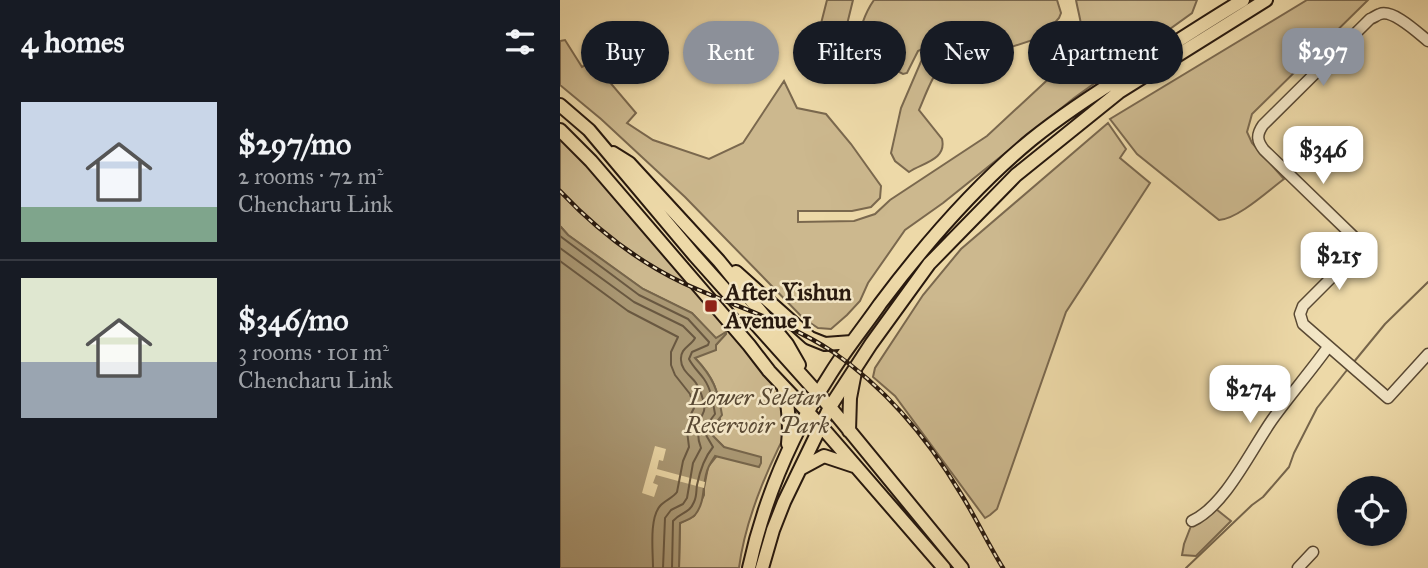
<!DOCTYPE html>
<html lang="en">
<head>
<meta charset="utf-8">
<style>
  body { margin:0; font-family:"IM FELL Great Primer",serif; background:#20242c; color:#f1f3f6; height:100vh; display:flex; flex-direction:column; font-size:26px; white-space:nowrap }
  * { box-sizing:border-box; margin:0 }
  p { font-size:23px; color:#9ea1a6 }
  .icon { flex:none; width:38px; height:38px; fill:none; stroke:currentColor; stroke-width:2; stroke-linecap:round; stroke-linejoin:round }
  .map { position:relative; flex:1; overflow:hidden }
  .drawer { display:flex; flex-direction:column; background:#171b24; width:560px }
  .drawer>* { flex:none }
  .guide { position:absolute; left:21px; top:21px; width:665px; height:63px; display:flex; gap:14px }
  .fabs { position:absolute; left:777px; top:476px; display:grid; gap:14px }
  .fabs a { display:grid; place-items:center; width:70px; height:70px; border-radius:50%; background:#171b24; box-shadow:0 2px 5px #0004; font-size:35px }
  .price { position:absolute; translate:-50% -60px; padding:0 16px; border-radius:14px; background:#fff; color:#222; font-size:23px; line-height:46px; filter:drop-shadow(0 2px 4px #0008) }
  .price::after { content:''; position:absolute; left:50%; top:42px; width:21px; height:16px; margin-left:-10px; background:inherit; clip-path:polygon(0 0,100% 0,50% 100%) }
  .price.current { background:#8c9099; color:#fff }
  ul { padding:0; list-style:none }
  li { display:flex; align-items:center; gap:21px; height:175px; padding:0 21px }
  li+li { border-top:2px solid #363941 }
  li span { display:grid; place-items:center; flex:none; width:196px; height:140px; border-radius:0px; color:#555 }
  li>.icon { margin-inline-start:auto }
  span .icon { width:84px; height:84px; fill:#fffc; stroke-width:1 }
  li b { font-size:30px }
  h2 { display:flex; justify-content:space-between; align-items:center; height:84px; padding:0 21px; font-size:30px }
  .chip { padding:0 24px; border-radius:32px; background:#171b24; box-shadow:0 2px 5px #0004; font-size:24px; line-height:63px }
  .chip.current { background:#8c9099; color:#fff }
  main { display:flex; flex:1; min-height:0 }
  .map>svg:first-child { display:block }
  .green { fill:#ccb88e; stroke:#7a684e; stroke-width:2 }
  .water { fill:#aa9874; stroke:#76654b; stroke-width:2 }
  .pier { fill:#edd9a8 }
  .lines { fill:none; stroke-linecap:round; stroke-linejoin:round }
  .shore { stroke:#695841; stroke-width:2 }
  .stream { stroke:#76654b; stroke-width:2 }
  .minor-casing { stroke:#594934; stroke-width:13 }
  .major-casing { stroke:#28190e; stroke-width:16 }
  .minor { stroke:#f3e6c6; stroke-width:10 }
  .major { stroke:#edd9a8; stroke-width:12 }
  .rail-casing { stroke:#28190e; stroke-width:4.5 }
  .rail { stroke:#f3e6c6; stroke-width:2; stroke-dasharray:5; stroke-linecap:butt }
  .poi-dot { fill:#8f2418; stroke:#f3e6c6; stroke-width:2.5 }
  .labels { text-anchor:middle; stroke-width:5; stroke-linejoin:round; paint-order:stroke }
  .poi-label { font-size:24px; font-weight:bold; fill:#28190e; stroke:#f3e6c6; text-anchor:start }
  .park-label { font-size:24px; font-style:italic; fill:#594934; stroke:#f3e6c6 }
</style>
</head>
<body>
<main>
<section class="drawer">
<h2>4 homes<svg class="icon" aria-label="filters" viewBox="0 0 24 24"><path d="M4 7h16M4 17h16"/><circle cx="9" cy="7" r="2"/><circle cx="15" cy="17" r="2"/></svg></h2>
<ul>
<li><span style="background:linear-gradient(#c9d6e8 75%,#7fa58c 0)"><svg class="icon" aria-label="home" viewBox="0 0 24 24"><path d="M3 11l9-7 9 7M6 9v11h12V9"/></svg></span><div><b>$297/mo</b><p>2 rooms · 72 m²</p><p>Chencharu Link</p></div></li>
<li><span style="background:linear-gradient(#dfe7d0 60%,#9aa5b1 0)"><svg class="icon" aria-label="home" viewBox="0 0 24 24"><path d="M3 11l9-7 9 7M6 9v11h12V9"/></svg></span><div><b>$346/mo</b><p>3 rooms · 101 m²</p><p>Chencharu Link</p></div></li>
</ul>
</section>
<div class="map">
<svg width="868" height="568" viewBox="0 0 868 568">
  <rect width="100%" height="100%" fill="#edd9a8"/>
  <filter id="stains"><feTurbulence type="fractalNoise" baseFrequency=".00286" numOctaves="4"/><feColorMatrix values="0 0 0 0 .2 0 0 0 0 .09 0 0 0 0 .02 0 0 0 .5 -.17"/></filter>
  <radialGradient id="worn" r=".72"><stop offset=".6" stop-color="#630" stop-opacity="0"/><stop offset="1" stop-color="#630" stop-opacity=".3"/></radialGradient>
  <!-- green -->
  <path class="green" d="M267 0H293L279 57 275 59 258 51 255 47Z
    M314 0H497L501 13 499 18 482 37 405 62C396 63 383 66 377 72 371 79 363 101 359 110L382 139C387 160 362 163 349 172L335 161 331 153 341 108 366 50 362 49 358 51 347 73 343 74 302 53 296 46C300 30 304 14 314 0Z
    M516 0H637L632 13 514 98 383 203 345 230 308 283 300 301 287 315 271 329 258 328 243 318 125 197 41 119 0 85V41L5 40 22 67 35 60 47 79 76 113 67 123 93 140 149 159 183 143 224 81 237 108 266 114 291 144 321 186 320 198 311 207 292 211H238V222L294 221 315 214 330 200 427 136 511 58C528 35 521 27 516 0Z
    M747 0H808L692 114 687 132 692 143 724 179C709 190 678 219 659 220L577 154 550 119Z
    M548 123 566 149 560 158 590 183 506 312 437 509 430 515 425 518 335 396 313 377 315 368 363 295 401 249Z
    M0 139 28 167 170 325 239 408C213 456 186 513 179 568H119L120 523 134 516 144 495V488L148 467 164 447 153 436 155 424 160 420C159 391 155 379 135 358L156 345 165 333 156 339 132 313 83 289 8 235 0 226Z
    M656 509 671 521 636 556 622 555 624 544 631 526 641 522Z"/>
  <!-- water -->
  <path class="water" d="M0 226 8 235 83 289 132 313 156 338 166 332V334L156 345V350L135 358C153 377 158 390 162 415L155 424 153 436 164 447 201 457V463L199 467 155 456C153 459 151 462 149 466 141 482 147 500 135 515 131 519 125 521 120 523L119 568H0Z"/>
  <!-- pier -->
  <path class="pier" d="M95 446 106 449 103 461 99 460 97 469 145 482 144 488 96 475 93 483 98 485 94 497 82 493Z"/>
  <g class="lines">
    <!-- shore -->
    <path class="shore" d="M0 236 79 295 128 319 149 342 148 345 132 352 129 359C133 367 139 372 144 379 151 389 153 402 155 414L149 422 146 435 153 447C144 458 140 470 137 485 136 491 137 496 134 502 129 514 121 512 113 521L112 568
      M0 248 74 302 123 326 135 338C131 346 120 348 121 360 121 370 131 376 136 383 140 390 143 397 144 405 146 412 142 413 140 420 137 430 137 438 141 448L133 463 127 498 123 504 111 510 105 518 103 568
      M0 261 68 311 118 337 111 352V365L115 375 130 394 134 408 130 416 127 431 129 447 123 461 117 492C113 498 105 500 100 506 89 519 93 551 93 568"/>
    <!-- stream -->
    <path class="stream" d="M793 363 825 324 868 282
      M626 568 692 505 703 497 729 467 734 453 757 408 787 370"/>
    <!-- minor casing -->
    <g class="minor-casing">
      <path id="minor" d="M868 41C858 33 833 9 820 14 819 14 811 19 810 19L703 125C696 135 697 141 704 150L795 238C799 245 797 249 793 256L743 306 740 314 743 324 828 398 868 354
        M632 521C665 506 691 450 712 420 730 395 750 372 768 347
        M738 568 753 552"/>
    </g>
    <!-- major casing -->
    <g class="major-casing">
      <path id="major" d="M0 105 29 130 135 256 270 407 402 568
        M0 130 31 161 189 345 209 371 260 425 384 568
        M53 153 69 163 159 261 227 344 239 365
        M176 272 250 338 265 344 292 342
        M224 389C229 408 230 425 228 444
        M289 431 290 398 295 372
        M240 469 264 456 294 466
        M189 568C204 499 233 432 271 373 286 349 304 327 320 304 365 244 413 188 471 140 502 115 537 92 571 71 608 47 645 23 683 0
        M202 568 213 530 224 502 270 407 311 344 369 264 456 175 559 92 706 0"/>
    </g>
    <!-- minor -->
    <use href="#minor" class="minor"/>
    <!-- major -->
    <use href="#major" class="major"/>
    <!-- rail casing -->
    <g class="rail-casing">
      <path id="rail" d="M0 191C35 228 77 261 123 283 173 306 228 322 273 352 327 389 368 439 401 494 416 518 428 544 443 568"/>
    </g>
    <!-- rail -->
    <use href="#rail" class="rail"/>
  </g>
  <!-- markers -->
  <rect class="poi-dot" x="144" y="299" width="14" height="14" rx="3.5"/>
  <g class="labels">
    <!-- poi labels -->
    <g class="poi-label">
      <text x="165" y="300">After Yishun<tspan x="165" dy="28">Avenue 1</tspan></text>
    </g>
    <!-- park labels -->
    <g class="park-label">
      <text x="197" y="405">Lower Seletar<tspan x="197" dy="28">Reservoir Park</tspan></text>
    </g>
  </g>
  <rect width="100%" height="100%" filter="url(#stains)"/>
  <rect width="100%" height="100%" fill="url(#worn)"/>
</svg>
<div class="fabs">
<a><svg class="icon" aria-label="locate" viewBox="0 0 24 24"><circle cx="12" cy="12" r="6"/><path d="M12 2v4M12 18v4M2 12h4M18 12h4"/></svg></a>
</div>
<b class="price current" style="left:763px;top:88px">$297</b>
<b class="price" style="left:763px;top:186px">$346</b>
<b class="price" style="left:779px;top:292px">$215</b>
<b class="price" style="left:690px;top:425px">$274</b>
<div class="guide">
<a class="chip">Buy</a>
<a class="chip current">Rent</a>
<a class="chip">Filters</a>
<a class="chip">New</a>
<a class="chip">Apartment</a>
</div>
</div>
</main>
</body>
</html>
